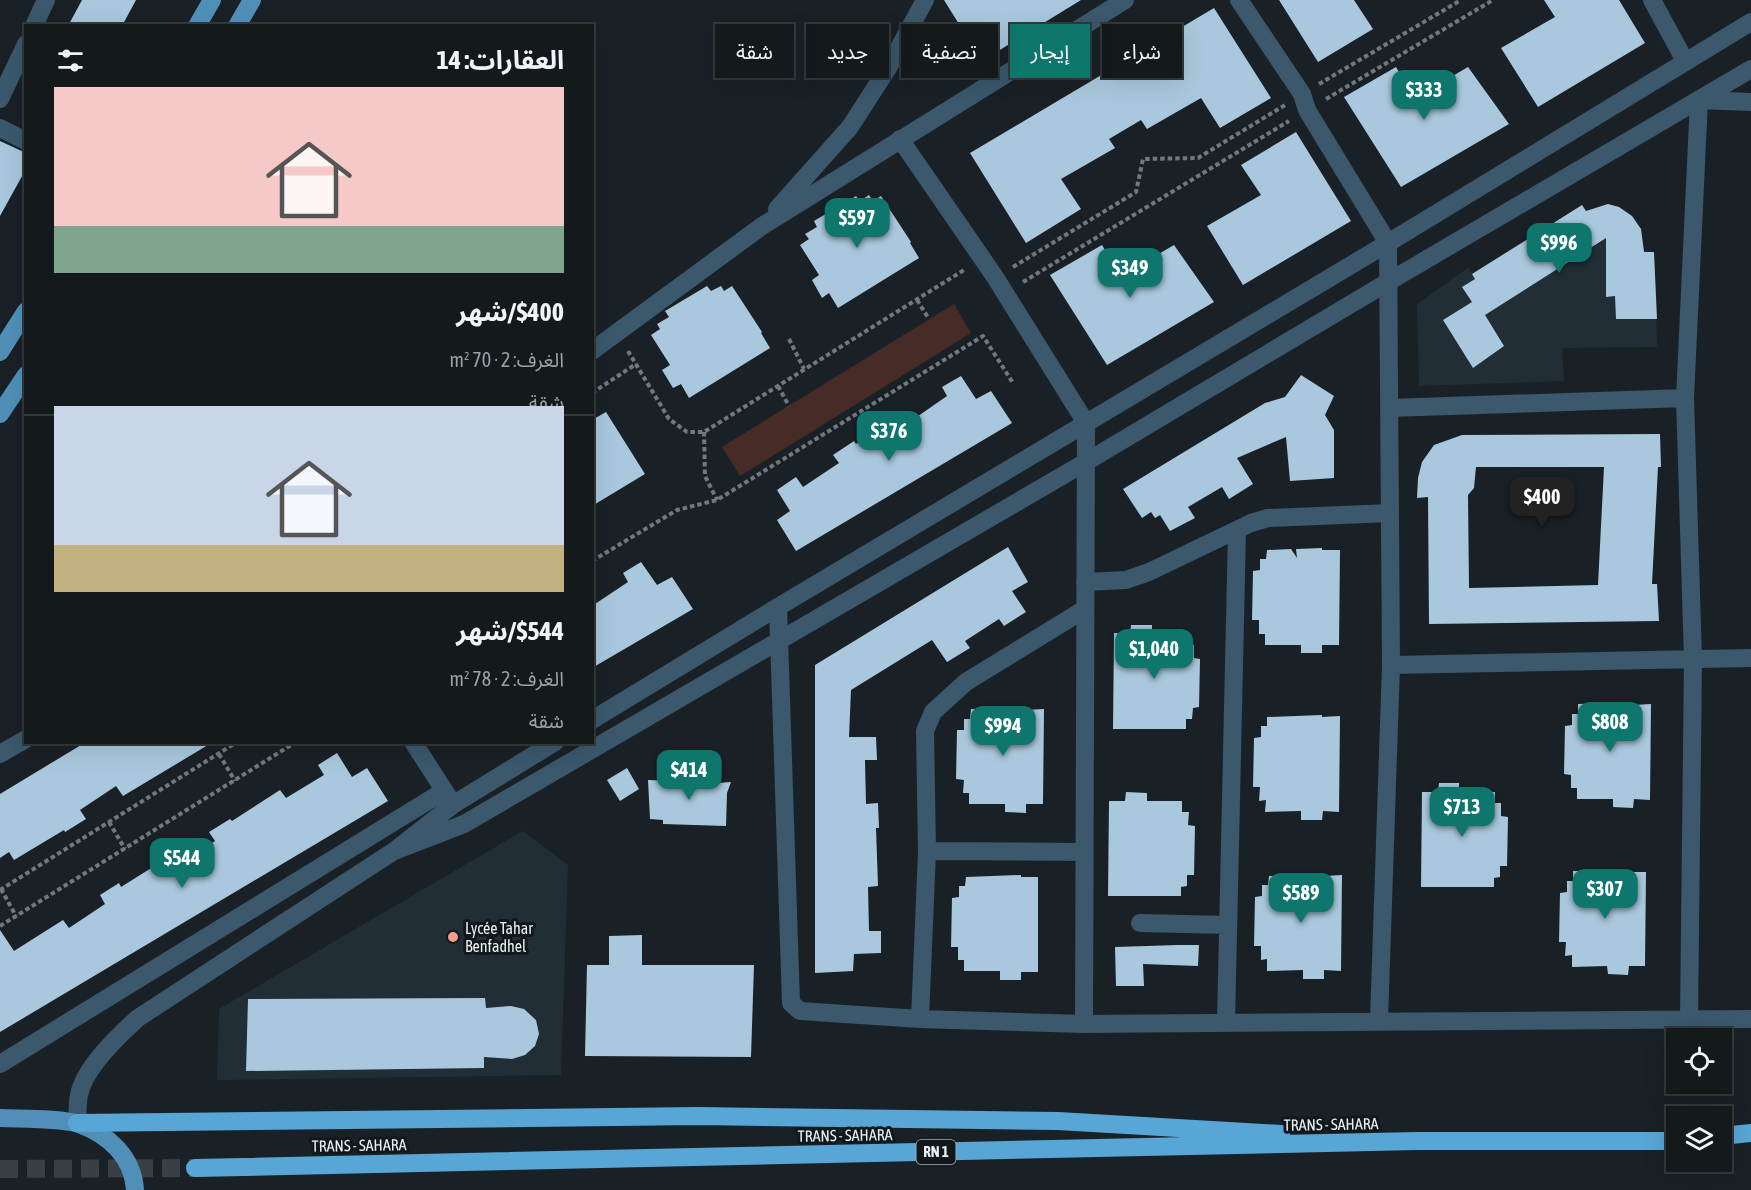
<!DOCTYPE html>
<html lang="ar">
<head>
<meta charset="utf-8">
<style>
  body { margin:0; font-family:"Asap Condensed","Noto Sans Arabic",sans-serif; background:#212629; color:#f1f3f6; direction:rtl; height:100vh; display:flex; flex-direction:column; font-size:22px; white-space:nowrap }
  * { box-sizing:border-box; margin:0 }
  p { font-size:20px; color:#9da0a3 }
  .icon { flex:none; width:33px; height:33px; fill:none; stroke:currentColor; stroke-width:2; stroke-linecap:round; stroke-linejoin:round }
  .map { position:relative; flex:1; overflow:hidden; direction:ltr }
  .side { position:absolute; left:24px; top:24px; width:570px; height:720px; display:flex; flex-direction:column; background:#14191c; border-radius:0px; box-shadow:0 6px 24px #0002,0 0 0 2px #33383b; direction:rtl }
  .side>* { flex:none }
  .top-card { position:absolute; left:612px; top:24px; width:570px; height:54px; direction:rtl; display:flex; gap:12px }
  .fabs { position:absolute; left:1666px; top:1028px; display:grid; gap:12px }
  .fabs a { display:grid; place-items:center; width:66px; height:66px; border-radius:0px; background:#14191c; box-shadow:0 6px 24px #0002,0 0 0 2px #33383b; font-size:30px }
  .price { position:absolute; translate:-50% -51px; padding:0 14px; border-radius:12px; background:#0f766e; color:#fff; font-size:20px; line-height:39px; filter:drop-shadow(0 2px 3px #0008) }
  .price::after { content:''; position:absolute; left:50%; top:36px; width:18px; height:14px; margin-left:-9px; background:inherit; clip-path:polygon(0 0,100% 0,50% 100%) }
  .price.current { background:#222; color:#fff }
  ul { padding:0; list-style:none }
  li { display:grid; align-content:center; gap:12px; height:318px; padding:0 30px }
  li+li { border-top:2px solid #33383b }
  li span { display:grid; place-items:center; height:186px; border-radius:0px; color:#555 }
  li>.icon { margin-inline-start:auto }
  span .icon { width:108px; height:108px; fill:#fffc; stroke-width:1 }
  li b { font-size:26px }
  h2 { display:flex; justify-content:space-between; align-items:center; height:72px; padding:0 30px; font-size:26px }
  .chip { padding:0 21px; border-radius:0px; background:#14191c; box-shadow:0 6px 24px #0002,0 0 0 2px #33383b; font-size:21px; line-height:54px }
  .chip.current { background:#0f766e; color:#fff }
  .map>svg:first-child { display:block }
  .built { fill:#212e36 }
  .green { fill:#472b27 }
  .building { fill:#a9c8dd; fill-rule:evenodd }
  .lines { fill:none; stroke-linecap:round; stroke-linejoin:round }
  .highway-tunnel { stroke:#394045; stroke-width:18; stroke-dasharray:18 9; stroke-linecap:butt }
  .path { stroke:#72787d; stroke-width:4; stroke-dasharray:4.5 3; stroke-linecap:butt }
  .minor { stroke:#3b586c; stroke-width:18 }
  .major { stroke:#5090b8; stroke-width:18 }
  .highway { stroke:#58a6d6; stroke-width:18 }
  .poi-dot { fill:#f59d8f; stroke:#11181c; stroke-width:2 }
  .labels { text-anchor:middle; stroke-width:6; stroke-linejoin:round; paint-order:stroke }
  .shield { fill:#11181c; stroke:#a9aeb2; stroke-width:1.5 }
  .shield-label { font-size:15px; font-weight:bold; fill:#eaeff2 }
  .poi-label { font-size:16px; fill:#eaeff2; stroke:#11181c; text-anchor:start }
  .street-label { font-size:16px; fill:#eaeff2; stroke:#11181c }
</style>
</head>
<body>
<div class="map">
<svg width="1751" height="1190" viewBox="0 0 1751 1190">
  <rect width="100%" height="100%" fill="#1a2126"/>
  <!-- built -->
  <path class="built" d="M1608 204 1619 207 1632 216 1641 229 1644 251 1654 252 1657 347 1562 348 1564 381 1419 386 1417 304 1469 267 1472 274 1582 205 1588 213Z
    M523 831 568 865 561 1075 217 1080 219 1009Z"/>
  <!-- green -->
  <path class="green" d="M954 304 971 333 740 476 722 447Z"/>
  <!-- building -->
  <path class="building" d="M82 0H136L122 26H68Z
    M944 0H1081L982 61 973 47 965 51 955 33 962 29Z
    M1279 0H1354L1373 29 1318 62Z
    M1544 0H1619L1645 43 1538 107 1501 48 1555 17Z
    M1214 8 1271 98 1220 128 1201 98 1147 129 1141 120 1109 139 1115 148 1061 179 1081 209 1026 243 970 153Z
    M1396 67 1415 98 1468 67 1509 124 1401 187 1344 97Z
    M1296 132 1351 221 1243 285 1207 226 1261 195 1241 165Z
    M0 141 26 153V169L0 216Z
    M869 195 873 201 881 196 911 242 910 243 919 258 838 308 829 293 822 298 812 280 819 275 800 245 809 239 805 234 817 227 814 221 856 196 860 201Z
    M1608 204 1619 207 1632 216 1641 229 1644 252H1654L1657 319H1616L1615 296 1606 297V238L1485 315 1504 346 1473 368 1443 320 1472 302 1462 287 1475 279 1472 274 1582 205 1586 211Z
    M1102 245 1121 276 1174 245 1214 302 1107 365 1050 275Z
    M707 286 711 291 721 286 724 291 732 286 762 332 761 333 770 348 689 398 681 384 673 388 662 370 670 365 651 335 660 329 657 324 669 317 665 311Z
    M1301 375 1334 396 1325 415 1334 430V478L1290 481 1286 437 1237 458 1253 484 1229 499 1222 487 1188 507 1195 518 1170 531 1160 515 1155 518 1151 512 1142 518 1123 489 1265 403 1285 397Z
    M961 376 976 399 991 391 1012 423 796 551 777 520 790 511 777 490 796 477 803 487 839 463 833 455 854 441 856 444 904 413 911 421 947 396 942 387Z
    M606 412 645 474 592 506V420Z
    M1660 434 1661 467H1658L1652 584H1657L1659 621 1429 624 1428 497 1417 498 1418 478 1422 462 1434 445 1462 435ZM1476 467H1604L1598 585 1469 588 1468 495 1474 488Z
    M1008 547 1028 582 1012 591 1026 612 1004 626 999 619 965 641 970 648 947 662 932 640 851 690 849 737H876L877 760H865L866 804 878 803 879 828H876L878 886 868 887 869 931H881V953L854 954 853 971 815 973V665Z
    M1322 548V550H1340L1339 645H1322V653H1301V645H1265V634H1259V620H1252L1253 571 1260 570V559H1266L1267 550 1291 549 1297 558 1296 549Z
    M641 562 657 585 672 577 693 609 592 668V606L628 582 623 573Z
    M1131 625H1152V634L1187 633V645H1194V658L1200 659 1199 707 1193 708 1192 719H1186V729H1113L1114 633 1130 634Z
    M1634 703V705L1651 704 1650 800 1634 799 1633 808 1613 807V799H1577V788H1571V775L1564 774 1565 726 1572 725V714H1578V704Z
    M1026 708V710L1044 709 1043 804H1026V813L1005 812V804H969V793H963L964 780 956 779 957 730H964V719H970L971 709Z
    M1322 715V717L1340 716 1339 812 1323 811 1322 820H1301V811L1265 812 1266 800 1259 801 1260 787H1253L1254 738 1261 737V726H1267V717Z
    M86 742H213L123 796 116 786 80 810 86 819 65 832 64 830 14 860 9 852 0 858V794Z
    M337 753 352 777 367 768 388 801 0 1032V930L14 951 63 920 69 928 105 904 100 895 119 883 121 887 172 855 179 865 215 841 209 832 230 819 232 821 280 790 286 798 324 775 318 765Z
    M627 768 639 789 620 801 607 780Z
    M675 776 718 778 717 783 731 782 727 793 726 826 663 824V820L650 819 648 780 676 781Z
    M1439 783H1459V792H1495V803H1501V816L1508 817 1507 866H1500V877L1494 878V887H1421L1422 792H1438Z
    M1126 792 1147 793V801H1182V812H1189L1188 825 1195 826 1194 875H1187V886L1181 887V896H1108L1109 801H1125Z
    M1629 870V872H1646L1645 966H1629L1628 975 1608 974 1607 966 1572 967V955L1565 956 1566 942H1559L1560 893 1567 892V881H1573V871Z
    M1324 874V876L1342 875 1341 971 1324 970V979H1303V970L1267 971V959L1261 960V946H1254L1255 897 1262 896V885H1268L1269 876Z
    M1021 875V877H1038V972H1021V980H1000V971H964V960H958V947H951L952 898 959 897V886H965L966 877Z
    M642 935V965H754L751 1057 585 1056 587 965H609V936Z
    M1178 945H1199L1198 966 1143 964 1144 986H1116L1115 947Z
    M485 998 486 1008 511 1006 524 1009 536 1020 539 1034 535 1046 525 1055 512 1059 484 1057V1068L246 1071 248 999Z"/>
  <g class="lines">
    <!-- highway-tunnel -->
    <path class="highway-tunnel" d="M0 1169 195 1168"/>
    <!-- path -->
    <path class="path" d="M1319 84 1461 0
      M1326 99 1493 0
      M1013 267 1136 192 1143 159 1198 158 1285 105
      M1023 282 1289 121
      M917 300 929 319
      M789 339 804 369
      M628 351 669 419 687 432H704L964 270
      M778 386 789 406
      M592 393 636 364
      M704 432 705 476 717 500
      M592 561 677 510 717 500 983 336 1013 383
      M219 754 235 781
      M109 822 125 849
      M1 889 16 916
      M0 890 237 742
      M0 926 296 742"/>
    <!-- minor -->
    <path class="minor" d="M1239 0 1302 94 1307 110 1388 243 1391 665 1379 1021
      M1652 0 1685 61
      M34 26 46 0
      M0 99 26 44
      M0 128 26 141
      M900 139 995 277 1086 423 1084 1024
      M777 209 850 127 888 68 925 0
      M592 351 762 226 1125 0
      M1389 408 1685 398
      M1085 582 1126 580 1149 572 1251 523 1268 518 1390 513
      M778 607 791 1003 800 1011 920 1019 1084 1024 1751 1019
      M1391 665 1751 658
      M592 720 778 607 1388 243 1751 22
      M413 742 451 801
      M0 754 26 739
      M394 851 464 824 1086 462 1388 282 1751 69
      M927 851 1084 852
      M1140 923 1228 925
      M920 1019 927 851 925 731 933 712 966 682 1085 609
      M1689 1020 1693 659 1685 398 1699 100 1751 102
      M1226 1023 1237 530
      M0 1064 444 791
      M77 1123C78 1114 77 1104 79 1095 84 1068 118 1036 138 1018L394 851 454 804 555 742"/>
    <!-- major -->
    <path class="major" d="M197 26 212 0
      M237 26 252 0
      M0 352 26 311
      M0 414 26 375
      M0 1118C19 1119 62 1118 79 1124 109 1135 133 1157 135 1190"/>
    <!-- highway -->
    <path class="highway" d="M77 1123 699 1116 1058 1121 1281 1134
      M1722 1136 1751 1133
      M195 1168 1417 1141H1677"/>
  </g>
  <!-- markers -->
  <circle class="poi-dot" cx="453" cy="937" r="6"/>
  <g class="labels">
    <!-- shield labels -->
    <rect class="shield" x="916.5" y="1140" width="39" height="24" rx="4.5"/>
    <g class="shield-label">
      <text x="936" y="1157">RN 1</text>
    </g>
    <!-- poi labels -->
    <g class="poi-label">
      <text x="465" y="934">Lycée Tahar<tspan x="465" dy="18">Benfadhel</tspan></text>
    </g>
    <!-- street labels -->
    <g class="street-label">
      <text transform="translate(1331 1124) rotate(-1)" y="6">TRANS - SAHARA</text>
      <text transform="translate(845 1135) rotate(-1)" y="6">TRANS - SAHARA</text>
      <text transform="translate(359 1145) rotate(-1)" y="6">TRANS - SAHARA</text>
    </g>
  </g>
</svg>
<div class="fabs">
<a><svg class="icon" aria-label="locate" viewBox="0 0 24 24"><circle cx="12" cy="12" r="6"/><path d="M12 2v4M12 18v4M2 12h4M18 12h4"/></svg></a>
<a><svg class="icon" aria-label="layers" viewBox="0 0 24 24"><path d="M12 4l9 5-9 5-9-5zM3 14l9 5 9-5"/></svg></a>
</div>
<b class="price" style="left:1424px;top:121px">$333</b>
<b class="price" style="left:857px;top:249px">$597</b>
<b class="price" style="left:1559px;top:274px">$996</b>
<b class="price" style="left:1130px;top:299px">$349</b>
<b class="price" style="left:889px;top:462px">$376</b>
<b class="price current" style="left:1542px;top:528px">$400</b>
<b class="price" style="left:1154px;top:680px">$1,040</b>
<b class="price" style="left:1610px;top:753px">$808</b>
<b class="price" style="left:1003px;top:757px">$994</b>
<b class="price" style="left:689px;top:801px">$414</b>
<b class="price" style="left:1462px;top:838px">$713</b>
<b class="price" style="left:182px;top:889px">$544</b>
<b class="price" style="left:1605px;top:920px">$307</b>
<b class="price" style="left:1301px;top:924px">$589</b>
<div class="top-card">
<a class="chip">شراء</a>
<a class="chip current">إيجار</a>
<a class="chip">تصفية</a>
<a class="chip">جديد</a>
<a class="chip">شقة</a>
</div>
<section class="side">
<h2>العقارات: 14<svg class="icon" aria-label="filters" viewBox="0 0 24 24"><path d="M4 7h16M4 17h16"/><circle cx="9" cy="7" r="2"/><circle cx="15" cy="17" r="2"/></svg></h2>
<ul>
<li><span style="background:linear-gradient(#f6c9c9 75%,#7fa58c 0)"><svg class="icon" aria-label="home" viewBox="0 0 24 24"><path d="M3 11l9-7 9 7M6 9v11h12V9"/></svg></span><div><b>$400/شهر</b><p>الغرف: 2 · 70 m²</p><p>شقة</p></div></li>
<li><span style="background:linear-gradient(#c9d6e8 75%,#c2b280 0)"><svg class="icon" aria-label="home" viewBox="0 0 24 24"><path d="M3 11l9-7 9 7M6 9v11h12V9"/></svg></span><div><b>$544/شهر</b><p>الغرف: 2 · 78 m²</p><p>شقة</p></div></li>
</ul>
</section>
</div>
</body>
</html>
